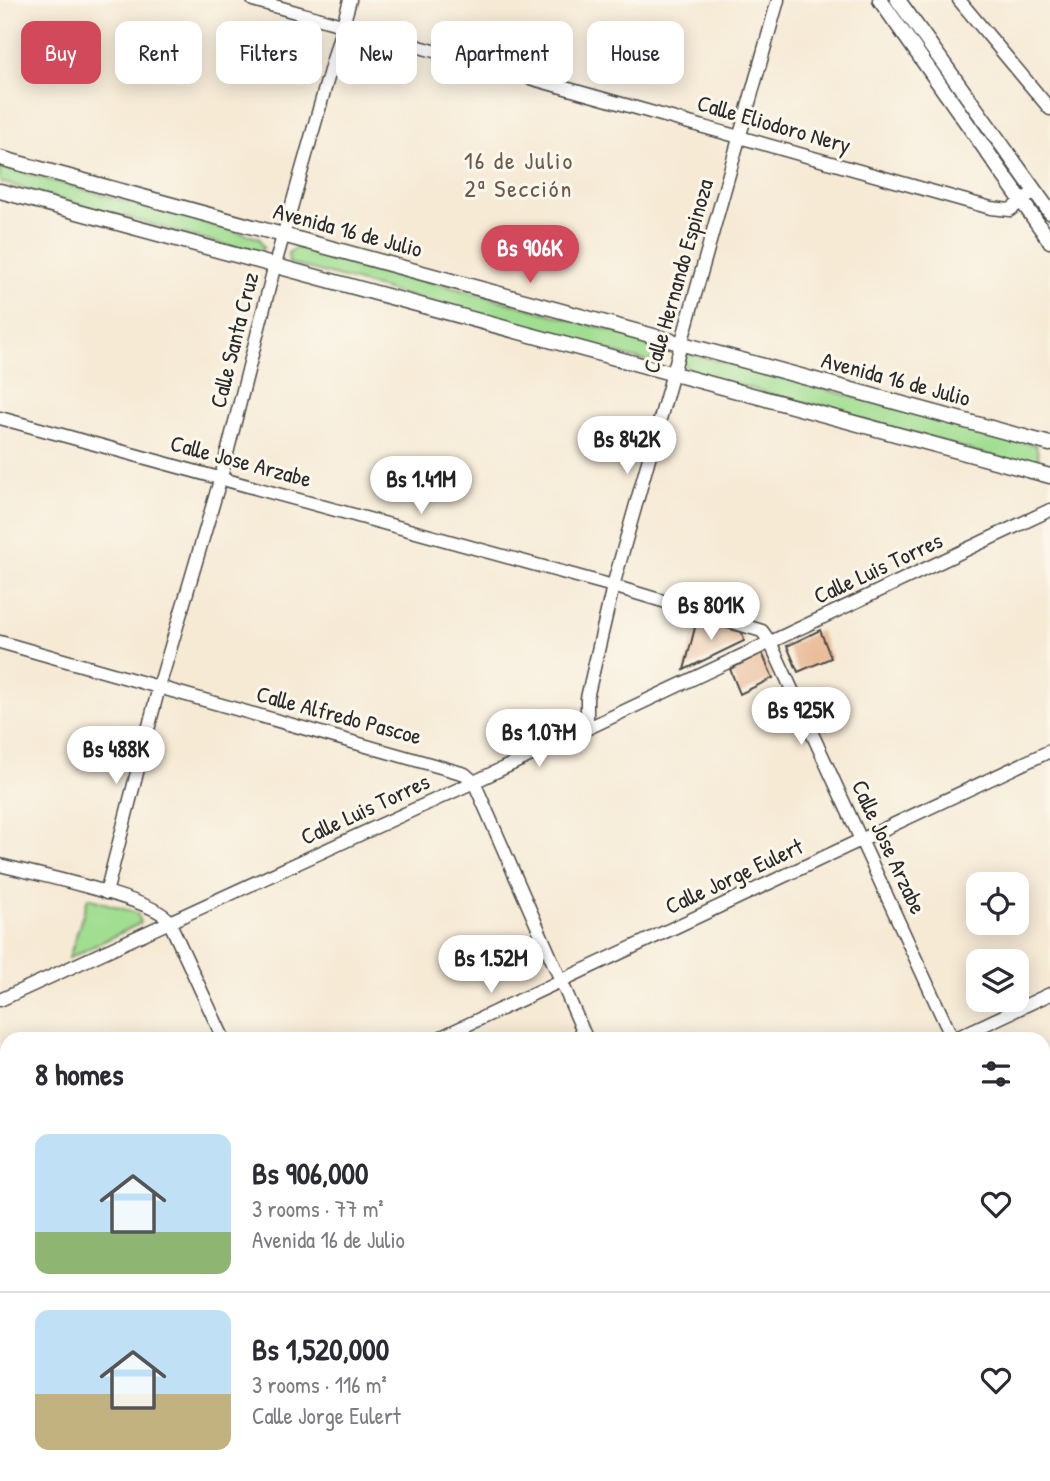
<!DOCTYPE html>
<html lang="en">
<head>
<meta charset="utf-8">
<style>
  body { margin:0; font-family:"Patrick Hand",sans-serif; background:#f2f2f3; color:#2b2b33; height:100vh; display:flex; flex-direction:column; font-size:26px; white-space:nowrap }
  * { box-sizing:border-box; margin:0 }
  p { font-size:23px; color:#7c7c81 }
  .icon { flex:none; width:38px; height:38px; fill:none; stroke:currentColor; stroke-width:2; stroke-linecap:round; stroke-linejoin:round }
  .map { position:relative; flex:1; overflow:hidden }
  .sheet { position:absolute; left:0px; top:1032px; width:1050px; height:450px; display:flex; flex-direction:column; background:#fff; border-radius:21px 21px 0 0; box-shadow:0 4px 18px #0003 }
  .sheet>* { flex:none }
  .banner { position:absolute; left:21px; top:21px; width:1008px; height:63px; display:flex; gap:14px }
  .buttons { position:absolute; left:966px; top:872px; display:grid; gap:14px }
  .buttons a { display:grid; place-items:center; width:63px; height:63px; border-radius:14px; background:#fff; box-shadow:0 4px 18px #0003; font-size:35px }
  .price { position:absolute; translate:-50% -60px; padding:0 16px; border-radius:24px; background:#fff; color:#222; font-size:23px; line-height:46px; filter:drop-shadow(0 2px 4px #0008) }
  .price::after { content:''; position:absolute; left:50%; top:42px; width:21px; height:16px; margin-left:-10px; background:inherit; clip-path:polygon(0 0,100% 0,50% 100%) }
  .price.selected { background:#d1495b; color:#fff }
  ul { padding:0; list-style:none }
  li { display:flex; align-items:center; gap:21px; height:175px; padding:0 35px }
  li+li { border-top:2px solid #e1e1e2 }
  li span { display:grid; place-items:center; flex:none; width:196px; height:140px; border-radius:14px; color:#555 }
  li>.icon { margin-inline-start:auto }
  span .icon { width:84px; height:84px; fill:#fffc; stroke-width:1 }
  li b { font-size:30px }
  h2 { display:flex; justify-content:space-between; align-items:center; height:84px; padding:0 35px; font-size:30px }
  .tag { padding:0 24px; border-radius:14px; background:#fff; box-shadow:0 4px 18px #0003; font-size:24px; line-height:63px }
  .tag.selected { background:#d1495b; color:#fff }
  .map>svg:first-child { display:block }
  .green { fill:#a1de91; stroke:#66845e; stroke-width:2 }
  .building { fill:#e7b28b }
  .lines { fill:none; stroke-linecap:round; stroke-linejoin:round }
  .minor-casing { stroke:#494844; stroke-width:15 }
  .tertiary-casing { stroke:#494844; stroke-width:17 }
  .trunk-casing { stroke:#494844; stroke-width:22 }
  .minor { stroke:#fff; stroke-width:12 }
  .tertiary { stroke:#fff; stroke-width:14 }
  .trunk { stroke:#fff; stroke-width:19 }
  .labels { text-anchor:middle; stroke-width:6; stroke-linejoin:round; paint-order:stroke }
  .street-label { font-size:23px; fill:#2b2b2b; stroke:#fbf7ec }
  .neighbourhood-label { font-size:24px; letter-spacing:2px; fill:#6d5a4d; stroke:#fbf7ec }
</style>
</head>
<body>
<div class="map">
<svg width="1050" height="1481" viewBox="0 0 1050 1481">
  <rect width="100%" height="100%" fill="#fbf7ec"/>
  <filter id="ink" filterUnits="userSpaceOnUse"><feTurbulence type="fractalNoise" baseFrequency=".0143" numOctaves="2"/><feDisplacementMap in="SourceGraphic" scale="14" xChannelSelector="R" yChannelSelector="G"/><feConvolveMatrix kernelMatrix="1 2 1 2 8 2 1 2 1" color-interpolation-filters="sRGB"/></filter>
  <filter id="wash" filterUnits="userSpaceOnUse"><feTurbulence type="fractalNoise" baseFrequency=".00686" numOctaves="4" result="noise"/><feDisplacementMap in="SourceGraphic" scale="28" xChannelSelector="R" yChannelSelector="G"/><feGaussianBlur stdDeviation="1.57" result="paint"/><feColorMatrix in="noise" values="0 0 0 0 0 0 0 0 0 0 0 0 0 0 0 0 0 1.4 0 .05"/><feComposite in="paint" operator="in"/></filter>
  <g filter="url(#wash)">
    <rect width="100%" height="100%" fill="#f6ead5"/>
    <!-- green -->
    <path class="green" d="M3 167 259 238 264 248 254 253 0 182V168Z
      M299 246 653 342 658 347V357L649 362 289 263 288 253Z
      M688 353 1036 445 1039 458 1028 466 688 371 683 357Z
      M88 898 137 913 141 923 69 958Z"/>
    <g id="blocks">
      <!-- building -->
      <path class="building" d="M697 620 742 632 744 641 684 670Z
        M820 630 831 658 798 672 787 646Z
        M762 653 773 678 740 694 730 669Z"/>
    </g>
  </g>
  <g filter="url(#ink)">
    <use href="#blocks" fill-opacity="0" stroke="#494844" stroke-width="2"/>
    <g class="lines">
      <!-- minor casing -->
      <g class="minor-casing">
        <path id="minor" d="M253 0 991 208 1010 210 1035 191
          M959 0 1050 109
          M0 418 613 586 762 631 770 642 953 1040
          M0 642 465 774 474 782 587 1040
          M590 727 587 720V698L613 586 778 0
          M0 865C30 873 157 899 169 921L224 1040
          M106 893 159 687 221 477 274 268 350 0
          M0 1000 474 782 1050 510
          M435 1040 1050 751
          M952 1040 1050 994
          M0 1238 7 1235
          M1043 1238 1050 1254
          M1043 1403 1050 1401
          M155 1475 162 1481
          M254 1481 255 1475
          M768 1481 769 1475"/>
      </g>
      <!-- tertiary casing -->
      <g class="tertiary-casing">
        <path id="tertiary" d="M880 0 1050 241
          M898 0 1050 212
          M0 158 1050 444
          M0 191 1050 476"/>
      </g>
      <!-- trunk casing -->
      <g class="trunk-casing">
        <path id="trunk" d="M0 1336 7 1337
          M0 1371 7 1373
          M373 1475 394 1481
          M499 1475 519 1481"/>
      </g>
      <!-- minor -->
      <use href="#minor" class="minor"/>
      <!-- tertiary -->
      <use href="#tertiary" class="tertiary"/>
      <!-- trunk -->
      <use href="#trunk" class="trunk"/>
    </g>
  </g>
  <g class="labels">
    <!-- street labels -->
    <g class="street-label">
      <text transform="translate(774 124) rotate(16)" y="8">Calle Eliodoro Nery</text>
      <text transform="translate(348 230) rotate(15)" y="8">Avenida 16 de Julio</text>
      <text transform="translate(678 276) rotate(-74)" y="8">Calle Hernando Espinoza</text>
      <text transform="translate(234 340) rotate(-76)" y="8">Calle Santa Cruz</text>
      <text transform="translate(896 379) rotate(15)" y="8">Avenida 16 de Julio</text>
      <text transform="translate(241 461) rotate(15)" y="8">Calle Jose Arzabe</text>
      <text transform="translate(878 568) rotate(-25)" y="8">Calle Luis Torres</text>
      <text transform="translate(339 715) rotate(15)" y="8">Calle Alfredo Pascoe</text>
      <text transform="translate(365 809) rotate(-25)" y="8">Calle Luis Torres</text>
      <text transform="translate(889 847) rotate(65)" y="8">Calle Jose Arzabe</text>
      <text transform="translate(734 876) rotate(-25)" y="8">Calle Jorge Eulert</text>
    </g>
    <!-- neighbourhood labels -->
    <g class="neighbourhood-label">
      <text x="519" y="169">16 de Julio<tspan x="519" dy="28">2ª Sección</tspan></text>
    </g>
  </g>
</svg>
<div class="buttons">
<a><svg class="icon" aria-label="locate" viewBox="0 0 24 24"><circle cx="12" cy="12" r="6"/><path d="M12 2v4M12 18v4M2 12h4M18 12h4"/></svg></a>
<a><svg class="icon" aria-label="layers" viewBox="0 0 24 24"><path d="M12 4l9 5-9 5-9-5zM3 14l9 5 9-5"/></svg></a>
</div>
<b class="price selected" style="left:530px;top:285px">Bs 906K</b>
<b class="price" style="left:627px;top:476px">Bs 842K</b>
<b class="price" style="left:421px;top:516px">Bs 1.41M</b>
<b class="price" style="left:711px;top:642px">Bs 801K</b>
<b class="price" style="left:801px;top:747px">Bs 925K</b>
<b class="price" style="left:539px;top:769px">Bs 1.07M</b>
<b class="price" style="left:116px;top:786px">Bs 488K</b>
<b class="price" style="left:491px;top:995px">Bs 1.52M</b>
<div class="banner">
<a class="tag selected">Buy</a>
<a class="tag">Rent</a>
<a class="tag">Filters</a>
<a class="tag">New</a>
<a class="tag">Apartment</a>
<a class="tag">House</a>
</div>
<section class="sheet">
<h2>8 homes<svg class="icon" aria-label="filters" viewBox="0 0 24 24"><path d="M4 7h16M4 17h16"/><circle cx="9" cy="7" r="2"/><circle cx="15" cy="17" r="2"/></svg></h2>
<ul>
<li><span style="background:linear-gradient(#bfe0f5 70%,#8fb573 0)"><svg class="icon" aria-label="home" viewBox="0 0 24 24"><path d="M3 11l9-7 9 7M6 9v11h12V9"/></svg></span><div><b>Bs 906,000</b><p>3 rooms · 77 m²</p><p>Avenida 16 de Julio</p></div><svg class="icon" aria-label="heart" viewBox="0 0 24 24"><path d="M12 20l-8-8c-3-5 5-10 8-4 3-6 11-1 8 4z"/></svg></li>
<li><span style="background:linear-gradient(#bfe0f5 60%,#c2b280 0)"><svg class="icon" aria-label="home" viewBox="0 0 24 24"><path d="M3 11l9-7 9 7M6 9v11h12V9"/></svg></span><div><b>Bs 1,520,000</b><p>3 rooms · 116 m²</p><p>Calle Jorge Eulert</p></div><svg class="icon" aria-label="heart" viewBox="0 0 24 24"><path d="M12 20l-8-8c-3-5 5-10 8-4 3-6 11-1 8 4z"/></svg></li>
</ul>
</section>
</div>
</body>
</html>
